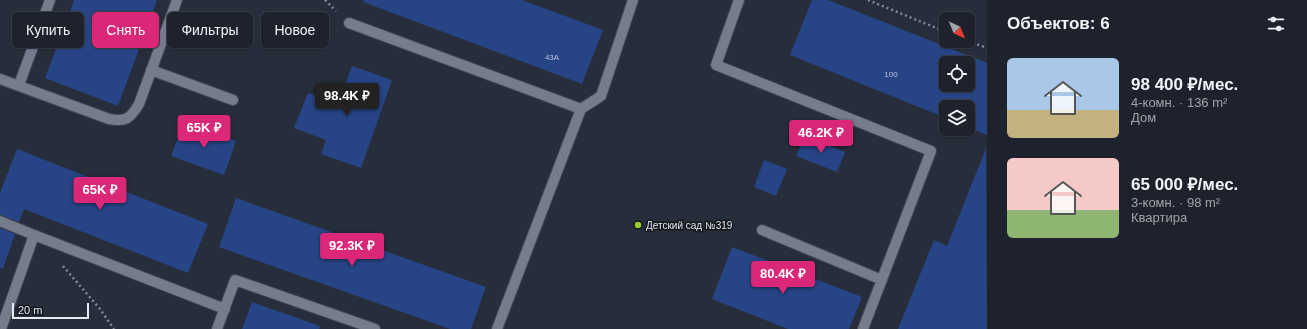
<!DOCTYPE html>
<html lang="ru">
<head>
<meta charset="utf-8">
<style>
  body { margin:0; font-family:Helvetica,sans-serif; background:#2a2f38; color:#f1f3f6; height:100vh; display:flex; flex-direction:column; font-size:15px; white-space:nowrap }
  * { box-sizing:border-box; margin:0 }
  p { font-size:13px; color:#a0a4a9 }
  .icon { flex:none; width:22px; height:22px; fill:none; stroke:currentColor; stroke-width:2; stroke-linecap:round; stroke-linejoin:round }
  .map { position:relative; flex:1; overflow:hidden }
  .side { display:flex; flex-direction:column; background:#1d222c; width:320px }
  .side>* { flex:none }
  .top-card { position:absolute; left:12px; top:12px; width:380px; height:36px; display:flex; gap:8px }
  .needle { width:26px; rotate:137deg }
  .tools { position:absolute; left:939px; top:12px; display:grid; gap:8px }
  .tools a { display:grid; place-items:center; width:36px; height:36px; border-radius:6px; background:#1d222c; box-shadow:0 1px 3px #0004,0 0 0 1px #3b3f48; font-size:20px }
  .scale { position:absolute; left:12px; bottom:10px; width:77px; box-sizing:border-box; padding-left:4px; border:2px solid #e5eaf3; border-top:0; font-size:11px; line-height:14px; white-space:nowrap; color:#e5eaf3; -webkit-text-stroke:3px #13161c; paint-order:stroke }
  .price { position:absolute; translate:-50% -34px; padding:0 9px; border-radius:4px; background:#db2777; color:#fff; font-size:13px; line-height:26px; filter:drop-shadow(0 1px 2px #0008) }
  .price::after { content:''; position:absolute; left:50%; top:24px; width:12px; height:9px; margin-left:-6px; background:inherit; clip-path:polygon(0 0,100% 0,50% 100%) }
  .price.active { background:#222; color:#fff }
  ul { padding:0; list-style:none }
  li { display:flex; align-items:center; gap:12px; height:100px; padding:0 20px }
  li span { display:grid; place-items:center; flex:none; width:112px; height:80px; border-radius:6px; color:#555 }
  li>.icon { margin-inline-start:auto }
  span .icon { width:48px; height:48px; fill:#fffc; stroke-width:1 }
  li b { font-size:17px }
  h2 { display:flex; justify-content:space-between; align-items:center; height:48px; padding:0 20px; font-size:17px }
  .chip { padding:0 14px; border-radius:6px; background:#1d222c; box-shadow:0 1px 3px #0004,0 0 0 1px #3b3f48; font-size:14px; line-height:36px }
  .chip.active { background:#db2777; color:#fff }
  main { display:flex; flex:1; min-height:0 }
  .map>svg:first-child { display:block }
  .building { fill:#274586; fill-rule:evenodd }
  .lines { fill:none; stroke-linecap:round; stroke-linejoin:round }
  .service-casing { stroke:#434954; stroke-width:12 }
  .path { stroke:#858b96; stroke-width:2.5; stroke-dasharray:2 3; stroke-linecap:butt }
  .service { stroke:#757d8d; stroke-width:10 }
  .poi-dot { fill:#9cca32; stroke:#13161c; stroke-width:1.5 }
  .labels { text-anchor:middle; stroke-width:3; stroke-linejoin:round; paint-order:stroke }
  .number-label { font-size:8px; fill:#b6c1d8 }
  .poi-label { font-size:10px; fill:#e5eaf3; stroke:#13161c; text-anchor:start }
</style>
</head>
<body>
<main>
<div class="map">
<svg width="987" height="329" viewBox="0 0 987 329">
  <rect width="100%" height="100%" fill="#272e3b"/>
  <!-- building -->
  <path class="building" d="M74 0H157L118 106 45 78Z
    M364 0H522L603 30 582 84 363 2Z
    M812 0H828L987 63V135L968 127V107H946V118L790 55ZM946 63H968V85H946Z
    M352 66 392 80 361 168 321 154 326 140 294 128 308 93 338 104Z
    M184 122 236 141 224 175 171 156Z
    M805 136 845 152 837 172 796 156Z
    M986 148 987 329H898L934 240 947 246Z
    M17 149 208 224 188 273 24 209 19 222 0 215V193Z
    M764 160 787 169 776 196 754 187Z
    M236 198 486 287 471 329H450L219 247Z
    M0 228 15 234 3 268H0Z
    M732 247 862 297 849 329H788L712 299Z
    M252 302 320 326 319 329H242Z"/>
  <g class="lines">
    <!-- service casing -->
    <g class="service-casing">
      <path id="service" d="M739 0 716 65 931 151 863 329
        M349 23 581 109
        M151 70 233 100
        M0 79 109 119C126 122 130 119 139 104L177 0
        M19 85 50 0
        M0 221 34 235 1 329
        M762 230 882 280
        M34 235 225 309
        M217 329 235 280 375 329
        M497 329 581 109 601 96 633 0"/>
    </g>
    <!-- path -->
    <path class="path" d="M325 0 336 11
      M868 0 946 32
      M968 41 987 48
      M63 266 100 309 114 329"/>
    <!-- service -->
    <use href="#service" class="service"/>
  </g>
  <!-- markers -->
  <circle class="poi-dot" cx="638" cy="225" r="4"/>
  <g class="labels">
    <!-- number labels -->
    <g class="number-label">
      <text x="552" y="60">43А</text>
      <text x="891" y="77">100</text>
    </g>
    <!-- poi labels -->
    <g class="poi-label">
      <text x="646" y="229">Детский сад №319</text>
    </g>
  </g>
</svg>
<div class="tools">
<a><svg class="needle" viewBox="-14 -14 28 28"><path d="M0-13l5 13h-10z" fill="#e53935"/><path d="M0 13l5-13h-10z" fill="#a0a4a9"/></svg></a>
<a><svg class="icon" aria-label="locate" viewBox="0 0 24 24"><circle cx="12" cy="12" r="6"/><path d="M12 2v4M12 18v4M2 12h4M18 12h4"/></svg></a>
<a><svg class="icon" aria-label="layers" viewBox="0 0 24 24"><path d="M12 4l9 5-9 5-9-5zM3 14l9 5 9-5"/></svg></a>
</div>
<div class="scale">20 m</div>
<b class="price active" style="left:347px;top:117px">98.4K ₽</b>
<b class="price" style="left:204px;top:149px">65K ₽</b>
<b class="price" style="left:821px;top:154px">46.2K ₽</b>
<b class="price" style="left:100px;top:211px">65K ₽</b>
<b class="price" style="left:352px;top:267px">92.3K ₽</b>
<b class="price" style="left:783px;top:295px">80.4K ₽</b>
<div class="top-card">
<a class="chip">Купить</a>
<a class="chip active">Снять</a>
<a class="chip">Фильтры</a>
<a class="chip">Новое</a>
</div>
</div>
<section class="side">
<h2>Объектов: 6<svg class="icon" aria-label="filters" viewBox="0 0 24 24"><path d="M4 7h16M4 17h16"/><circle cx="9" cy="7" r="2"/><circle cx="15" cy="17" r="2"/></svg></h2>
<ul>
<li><span style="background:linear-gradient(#a9c7e8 65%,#c2b280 0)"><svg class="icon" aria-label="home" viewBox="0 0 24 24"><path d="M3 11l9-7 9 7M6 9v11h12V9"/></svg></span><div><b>98 400 ₽/мес.</b><p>4-комн. · 136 m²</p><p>Дом</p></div></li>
<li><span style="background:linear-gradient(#f6c9c9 65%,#8fb573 0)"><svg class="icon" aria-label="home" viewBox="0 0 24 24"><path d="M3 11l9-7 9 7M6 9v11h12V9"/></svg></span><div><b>65 000 ₽/мес.</b><p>3-комн. · 98 m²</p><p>Квартира</p></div></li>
</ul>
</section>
</main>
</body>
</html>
